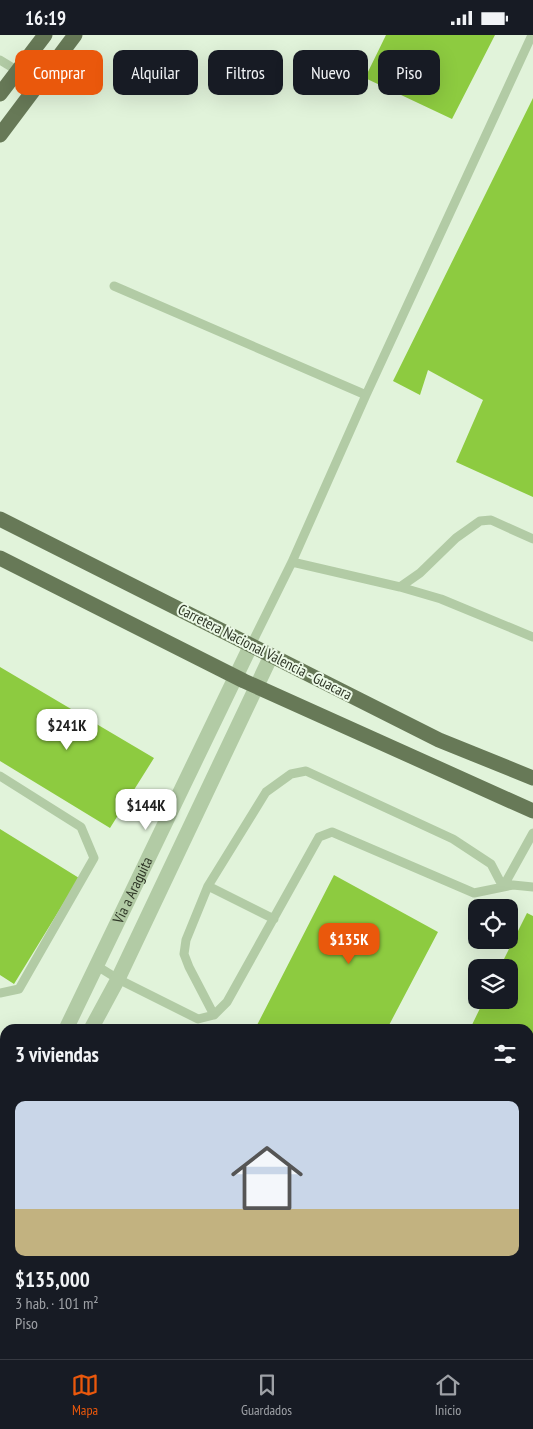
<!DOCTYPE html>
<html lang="es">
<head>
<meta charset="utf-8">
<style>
  body { margin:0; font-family:"PT Sans Narrow",sans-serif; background:#20242c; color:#f1f3f6; height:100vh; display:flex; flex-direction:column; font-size:19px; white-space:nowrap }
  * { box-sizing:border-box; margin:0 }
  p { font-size:16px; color:#9ea1a6 }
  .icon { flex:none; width:28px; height:28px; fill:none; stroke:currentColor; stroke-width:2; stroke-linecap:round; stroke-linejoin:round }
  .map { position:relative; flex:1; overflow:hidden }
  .details { position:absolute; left:0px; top:989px; width:534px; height:336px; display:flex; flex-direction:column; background:#171b24; border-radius:15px 15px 0 0; box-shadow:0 5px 20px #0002 }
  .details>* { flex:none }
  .guide { position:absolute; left:15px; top:15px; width:504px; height:45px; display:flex; gap:10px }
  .fabs { position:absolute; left:468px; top:864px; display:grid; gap:10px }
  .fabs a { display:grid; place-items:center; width:50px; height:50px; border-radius:10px; background:#171b24; box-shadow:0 5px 20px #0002; font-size:25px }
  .price { position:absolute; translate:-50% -42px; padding:0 11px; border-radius:10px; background:#fff; color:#222; font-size:16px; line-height:32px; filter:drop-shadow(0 1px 2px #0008) }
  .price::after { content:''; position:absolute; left:50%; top:30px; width:15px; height:11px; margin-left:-8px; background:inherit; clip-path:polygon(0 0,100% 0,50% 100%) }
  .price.selected { background:#ea580c; color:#fff }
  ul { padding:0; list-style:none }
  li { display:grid; align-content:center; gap:10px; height:265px; padding:0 15px }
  li span { display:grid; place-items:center; height:155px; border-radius:10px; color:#555 }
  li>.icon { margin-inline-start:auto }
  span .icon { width:90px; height:90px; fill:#fffc; stroke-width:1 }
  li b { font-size:21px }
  h2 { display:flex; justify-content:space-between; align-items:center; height:60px; padding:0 15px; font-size:21px }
  .tag { padding:0 18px; border-radius:10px; background:#171b24; box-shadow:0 5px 20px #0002; font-size:18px; line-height:45px }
  .tag.selected { background:#ea580c; color:#fff }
  .status { display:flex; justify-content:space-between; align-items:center; height:35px; padding:0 25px; background:#171b24; direction:ltr }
  .status svg { height:14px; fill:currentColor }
  .dock { display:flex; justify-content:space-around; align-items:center; height:70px; border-top:1px solid #363941; background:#171b24; font-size:14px; color:#9ea1a6 }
  .dock a { display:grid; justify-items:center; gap:2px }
  .dock .selected { color:#ea580c }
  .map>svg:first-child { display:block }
  .building { fill:#8dcb40 }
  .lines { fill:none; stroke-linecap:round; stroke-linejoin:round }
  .lane { stroke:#b2cba5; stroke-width:9 }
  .street { stroke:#b2cba5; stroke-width:15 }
  .primary { stroke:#677957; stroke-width:15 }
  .labels { text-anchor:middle; stroke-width:4; stroke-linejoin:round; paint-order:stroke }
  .street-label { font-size:15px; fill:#2f3727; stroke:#ecfae7 }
</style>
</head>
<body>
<div class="status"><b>16:19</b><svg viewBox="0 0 49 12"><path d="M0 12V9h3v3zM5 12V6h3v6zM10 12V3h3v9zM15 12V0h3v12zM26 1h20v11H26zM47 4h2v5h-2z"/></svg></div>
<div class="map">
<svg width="533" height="1324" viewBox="0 0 533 1324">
  <rect width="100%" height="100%" fill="#e1f3da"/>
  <!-- building -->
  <path class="building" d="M386 0H495L452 84 365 43Z
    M533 63V462L456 427 483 365 428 335 420 360 393 346Z
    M0 632 154 723 110 793 0 726Z
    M0 794 79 843 14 949 0 940Z
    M334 840 438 897 387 994H255Z
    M527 878 533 881V1156L529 1154V994H470L484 965H509V932H500Z
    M78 1320H128L126 1324H76Z
    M161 1320H363L361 1324H168Z"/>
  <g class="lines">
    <!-- lane -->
    <path class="lane" d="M0 25 18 36
      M114 251 366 360
      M292 527 400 552 441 564 533 602
      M400 552 420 538 456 503 480 486 491 485 533 504
      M251 610 292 527 366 360 532 0
      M0 741 81 792 94 823 19 954 0 958
      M208 851 274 884
      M503 852 533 798
      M97 931 118 944 198 984 214 980 227 967 319 802 332 797 474 858 513 850 533 852
      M214 980 189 932 184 919 186 905 208 851 266 757 291 739 306 736 453 804 491 829 503 852
      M529 1216 533 1207
      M463 1320 469 1324"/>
    <!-- street -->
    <g class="street">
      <path id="s1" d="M66 994 251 610"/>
      <path d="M91 994 118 944 271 621"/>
      <path d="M0 1127 5 1117"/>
      <path d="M0 1177 5 1167"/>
    </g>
    <!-- primary -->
    <path class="primary" d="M0 59 45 0
      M0 100 75 0
      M0 484 439 705 533 743
      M0 523 244 646 533 776"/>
  </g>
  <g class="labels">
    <!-- street labels -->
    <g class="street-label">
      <text transform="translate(265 617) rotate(27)" y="5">Carretera Nacional Valencia - Guacara</text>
      <text dy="5" stroke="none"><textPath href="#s1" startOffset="154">Via a Araguita</textPath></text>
    </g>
  </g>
</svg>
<div class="fabs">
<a><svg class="icon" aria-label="locate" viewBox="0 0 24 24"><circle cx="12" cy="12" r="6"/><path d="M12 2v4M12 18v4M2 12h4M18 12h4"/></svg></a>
<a><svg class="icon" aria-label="layers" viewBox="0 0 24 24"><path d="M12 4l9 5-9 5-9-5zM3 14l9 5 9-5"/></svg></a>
</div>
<b class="price" style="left:67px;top:716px">$241K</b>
<b class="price" style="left:146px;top:796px">$144K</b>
<b class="price selected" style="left:349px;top:930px">$135K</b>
<div class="guide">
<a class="tag selected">Comprar</a>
<a class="tag">Alquilar</a>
<a class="tag">Filtros</a>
<a class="tag">Nuevo</a>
<a class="tag">Piso</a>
</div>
<section class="details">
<h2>3 viviendas<svg class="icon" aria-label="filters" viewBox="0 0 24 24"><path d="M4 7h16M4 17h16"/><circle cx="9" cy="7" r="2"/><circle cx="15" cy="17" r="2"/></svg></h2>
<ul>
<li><span style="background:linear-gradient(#c9d6e8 70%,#c2b280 0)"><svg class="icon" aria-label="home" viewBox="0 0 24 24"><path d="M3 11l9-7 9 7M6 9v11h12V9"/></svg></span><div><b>$135,000</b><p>3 hab. · 101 m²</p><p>Piso</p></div></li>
</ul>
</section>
</div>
<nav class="dock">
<a class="selected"><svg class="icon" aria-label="map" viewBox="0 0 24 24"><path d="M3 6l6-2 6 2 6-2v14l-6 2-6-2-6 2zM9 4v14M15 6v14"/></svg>Mapa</a>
<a><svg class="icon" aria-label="saved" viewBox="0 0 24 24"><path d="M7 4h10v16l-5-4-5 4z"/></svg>Guardados</a>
<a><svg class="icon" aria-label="home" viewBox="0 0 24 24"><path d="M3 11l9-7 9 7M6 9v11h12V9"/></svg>Inicio</a>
</nav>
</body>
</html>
